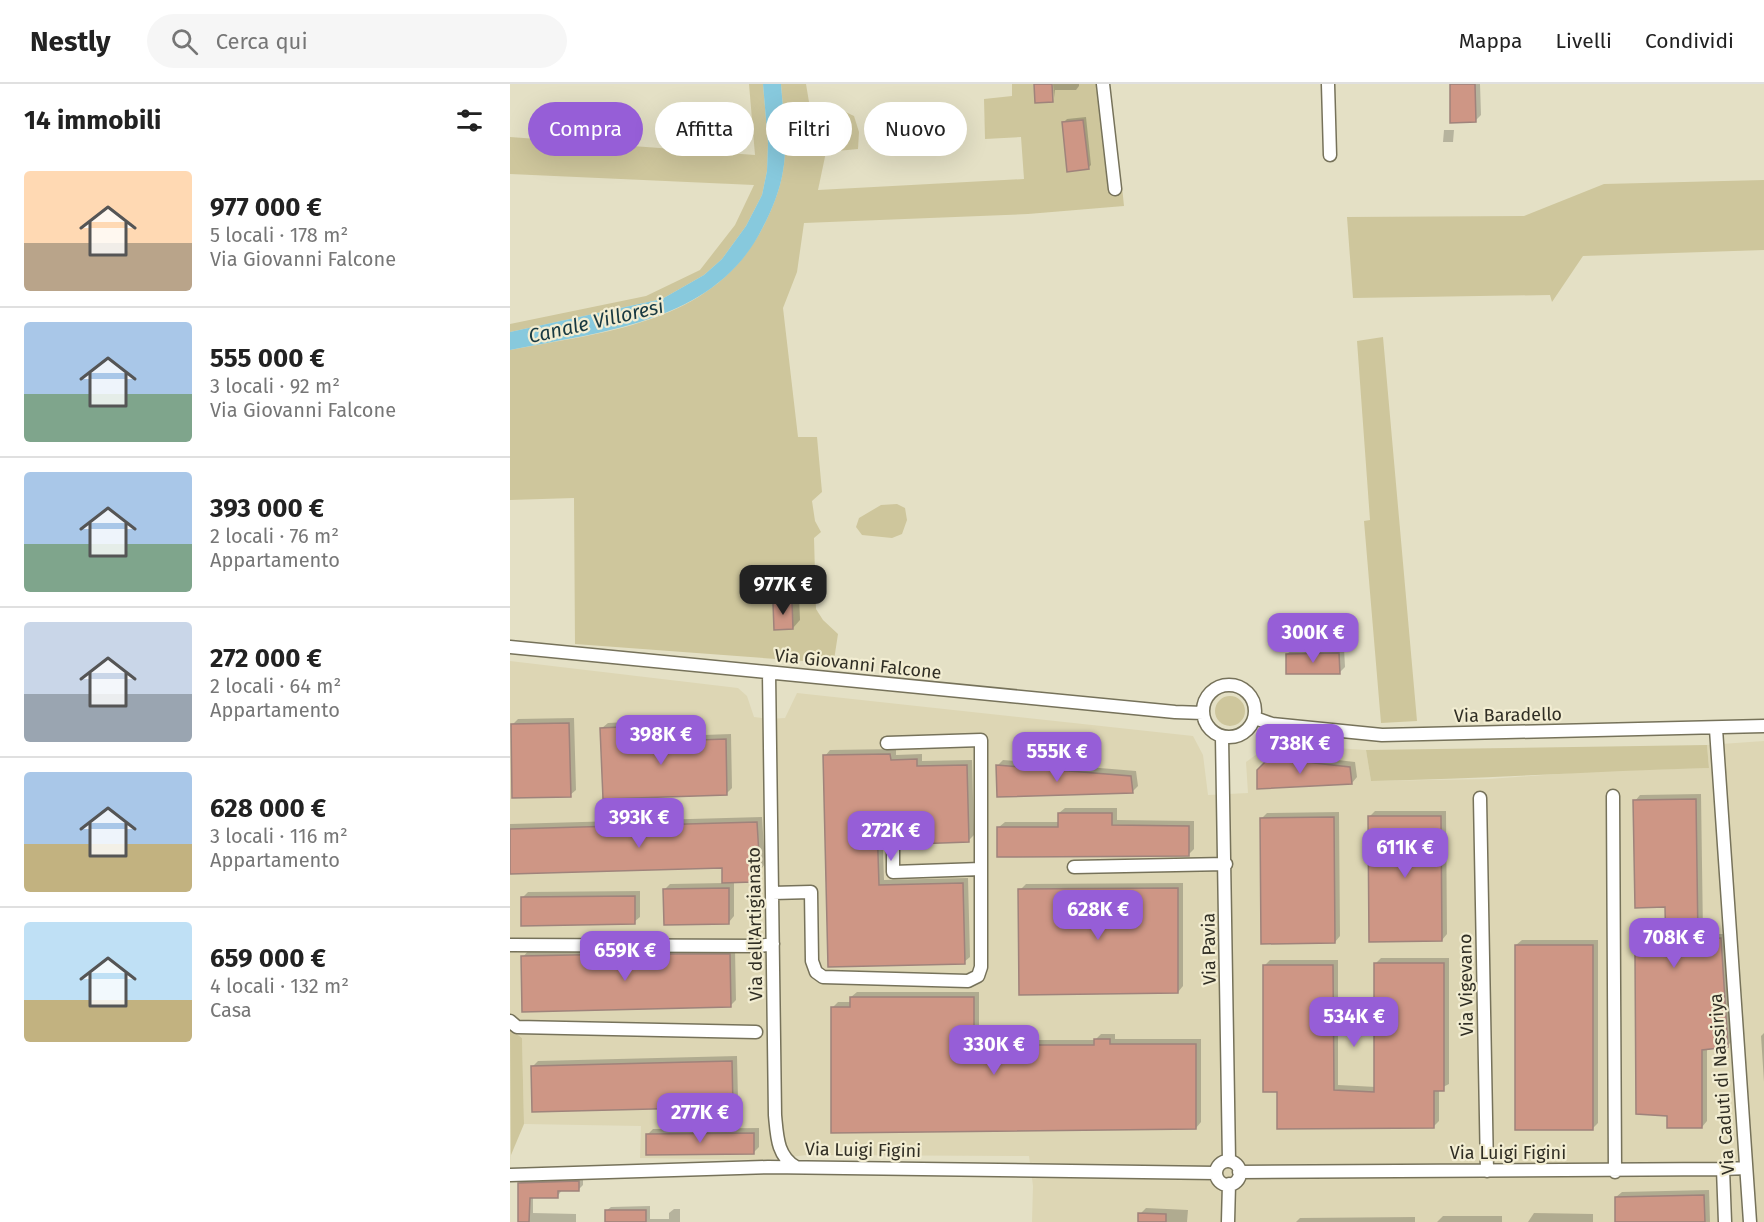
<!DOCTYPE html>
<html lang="it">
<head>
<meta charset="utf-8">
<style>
  body { margin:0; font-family:"Fira Sans",sans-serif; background:#f6f6f6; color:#222; height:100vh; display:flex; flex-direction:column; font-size:22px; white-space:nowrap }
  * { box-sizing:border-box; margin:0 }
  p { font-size:20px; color:#767676 }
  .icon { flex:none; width:33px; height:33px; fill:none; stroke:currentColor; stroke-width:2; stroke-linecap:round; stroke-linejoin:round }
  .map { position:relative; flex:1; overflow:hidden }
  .drawer { display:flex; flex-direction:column; background:#fff; width:510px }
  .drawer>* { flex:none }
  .hud { position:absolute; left:18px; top:18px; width:570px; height:54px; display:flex; gap:12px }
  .price { position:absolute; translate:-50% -51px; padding:0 14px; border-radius:12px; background:#965ed7; color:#fff; font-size:20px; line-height:39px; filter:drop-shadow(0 2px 3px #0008) }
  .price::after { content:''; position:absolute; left:50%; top:36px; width:18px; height:14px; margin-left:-9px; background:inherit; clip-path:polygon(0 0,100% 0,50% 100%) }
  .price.active { background:#222; color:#fff }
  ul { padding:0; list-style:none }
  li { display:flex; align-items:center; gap:18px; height:150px; padding:0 24px }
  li+li { border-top:2px solid #e0e0e0 }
  li span { display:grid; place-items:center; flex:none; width:168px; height:120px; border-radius:6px; color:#555 }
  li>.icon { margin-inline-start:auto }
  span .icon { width:72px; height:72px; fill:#fffc; stroke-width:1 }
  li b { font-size:26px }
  h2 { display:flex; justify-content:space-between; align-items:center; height:72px; padding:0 24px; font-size:26px }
  .chip { padding:0 21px; border-radius:27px; background:#fff; box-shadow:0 6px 24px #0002; font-size:21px; line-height:54px }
  .chip.active { background:#965ed7; color:#fff }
  header { display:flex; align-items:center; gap:36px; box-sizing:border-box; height:84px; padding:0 30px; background:#fff; border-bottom:2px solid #e0e0e0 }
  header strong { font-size:28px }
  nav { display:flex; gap:33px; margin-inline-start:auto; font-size:21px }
  .search { width:420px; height:54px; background:#f6f6f6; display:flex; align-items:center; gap:15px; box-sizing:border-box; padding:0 21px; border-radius:33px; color:#767676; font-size:22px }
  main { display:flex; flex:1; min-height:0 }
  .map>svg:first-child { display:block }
  .built { fill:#ddd6b4 }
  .green { fill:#cec69c }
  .water { fill:#87c9dd }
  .shadow { fill:#0003 }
  .building { fill:#ce9685; stroke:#9f837b; stroke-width:1.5 }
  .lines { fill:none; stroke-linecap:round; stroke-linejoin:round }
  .minor-casing { stroke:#76725a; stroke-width:15 }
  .minor { stroke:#fff; stroke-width:12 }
  .labels { text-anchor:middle; stroke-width:4.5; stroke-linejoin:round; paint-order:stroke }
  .street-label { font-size:18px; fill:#302e24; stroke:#f2edd2 }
  .water-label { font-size:20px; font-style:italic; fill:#183941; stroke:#f2edd2 }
</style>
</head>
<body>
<header>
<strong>Nestly</strong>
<div class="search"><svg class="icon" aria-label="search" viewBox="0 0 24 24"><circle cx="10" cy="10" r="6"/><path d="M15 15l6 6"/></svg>Cerca qui</div>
<nav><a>Mappa</a><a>Livelli</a><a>Condividi</a></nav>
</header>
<main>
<section class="drawer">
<h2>14 immobili<svg class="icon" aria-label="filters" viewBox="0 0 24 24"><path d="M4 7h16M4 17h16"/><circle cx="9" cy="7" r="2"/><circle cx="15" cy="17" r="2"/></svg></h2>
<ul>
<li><span style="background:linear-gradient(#ffd9b3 60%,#b9a48a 0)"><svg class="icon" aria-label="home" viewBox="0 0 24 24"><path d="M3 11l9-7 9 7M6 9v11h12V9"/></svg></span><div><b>977 000 €</b><p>5 locali · 178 m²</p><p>Via Giovanni Falcone</p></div></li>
<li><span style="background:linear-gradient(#a9c7e8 60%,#7fa58c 0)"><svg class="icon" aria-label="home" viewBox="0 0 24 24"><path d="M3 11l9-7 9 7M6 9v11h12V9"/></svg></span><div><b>555 000 €</b><p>3 locali · 92 m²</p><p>Via Giovanni Falcone</p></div></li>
<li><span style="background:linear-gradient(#a9c7e8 60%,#7fa58c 0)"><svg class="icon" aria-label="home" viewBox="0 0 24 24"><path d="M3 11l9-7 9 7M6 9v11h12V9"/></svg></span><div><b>393 000 €</b><p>2 locali · 76 m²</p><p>Appartamento</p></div></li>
<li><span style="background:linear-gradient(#c9d6e8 60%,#9aa5b1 0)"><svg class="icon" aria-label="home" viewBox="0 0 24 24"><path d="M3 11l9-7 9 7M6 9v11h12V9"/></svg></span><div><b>272 000 €</b><p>2 locali · 64 m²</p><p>Appartamento</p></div></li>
<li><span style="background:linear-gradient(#a9c7e8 60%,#c2b280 0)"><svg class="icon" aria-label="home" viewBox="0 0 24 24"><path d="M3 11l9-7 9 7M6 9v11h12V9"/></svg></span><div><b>628 000 €</b><p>3 locali · 116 m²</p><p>Appartamento</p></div></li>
<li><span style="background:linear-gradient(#bfe0f5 65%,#c2b280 0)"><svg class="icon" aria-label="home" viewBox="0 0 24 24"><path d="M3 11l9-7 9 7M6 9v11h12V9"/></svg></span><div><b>659 000 €</b><p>4 locali · 132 m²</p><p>Casa</p></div></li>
</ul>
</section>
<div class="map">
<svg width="1254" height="1138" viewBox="0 0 1254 1138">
  <rect width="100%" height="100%" fill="#e4e0c5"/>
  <!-- built -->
  <path class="built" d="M0 577 228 604 237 612 244 633 259 635 275 634 287 609 683 652 693 671 698 711 738 709 736 678 761 660 856 666 861 697 979 695 1090 687 1199 684 1197 661 1254 657V1138H522L523 1102 519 1072 297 1071 253 1076 130 1074 131 1042 14 1040 12 954 0 945Z"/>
  <!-- green -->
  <path class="green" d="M239 0H253L258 59 257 87 252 111 236 142 212 175 194 191 152 215 0 248V240L136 212 190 186 225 141 244 101 0 90V53L245 71Z
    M271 0H296L300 24 325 23 344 32 349 48 348 65 316 68 308 106 514 95 511 53 475 55 474 15 502 12V0H586L599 104 612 103 614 122 518 130 294 139 287 188 273 224 288 353H307L312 408 302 417 305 437 311 448 304 454 306 525 313 536 328 550 324 576 335 586 293 577 65 560 64 414 0 416V266C98 247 206 240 255 139 263 123 270 105 273 87 278 58 273 28 271 0Z
    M1254 96V166L1073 172 1042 218 1040 211 843 214 837 133 1014 132 1094 100Z
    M873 253 907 637 871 639 854 437 860 436 847 257Z
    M387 420 395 424 397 436 392 450 382 454 352 451 346 443 349 434 371 421Z
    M705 627a15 15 0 1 1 30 0a15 15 0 1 1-30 0Z
    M1197 661 1199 684C1086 687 974 695 861 697L856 666Z
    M0 945 12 954 14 1040 1 1071V1087Z"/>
  <!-- water -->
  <path class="water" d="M253 0H271C273 28 278 59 273 87 270 106 262 126 253 143 206 239 93 247 0 266V248L152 215 194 191 212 175 236 142 252 111 257 87 258 59Z"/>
  <!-- shadow -->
  <path class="shadow" d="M525 0H569V2L566 6H545L544 14 543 0H540L542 16Z
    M942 0H970L971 31 965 37Z
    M576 33 581 81 578 84 553 39 557 35Z
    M934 46H944L943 58H933Z
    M289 511 290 536 283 544 265 519 273 512Z
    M834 564 835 583 830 588 777 570 783 565Z
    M64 634 66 706 60 711 2 641 8 635Z
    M138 637V653L221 650 222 704 217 709 92 644 98 639Z
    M386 665V671L412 670V677L462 676 464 751 458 757 406 737 372 738 374 796 458 794 460 873 454 878 319 882 315 672 320 666Z
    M766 669 845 678 847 693 842 699 749 686Z
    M493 676 626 687 628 702 622 708 488 681Z
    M1191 710 1193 850H1216L1223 956 1217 962 1197 964V1037L1192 1043 1159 1030 1126 872 1132 866 1157 865 1156 822 1125 717 1130 711Z
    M555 724H607V736L684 737V765L678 771 489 743 495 738H549V729Z
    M865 727H936L937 850 932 856 859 733Z
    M829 728 830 852 825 858 752 734 757 729Z
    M252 733 255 780 242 796 224 797V832L219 838 154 806 160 800 214 799 213 782 0 789V740Z
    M673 799V902L668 908 510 806 516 800Z
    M130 807V833L124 838 12 814 18 808Z
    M1012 856H1088V1039L1083 1044 1006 861Z
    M225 865 226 916 220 922 13 873 18 867Z
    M871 874H939V1000L929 1005V1037L924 1042 768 1006 754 882 760 876H828V1001L866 1003V879Z
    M347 908H469V944H499V956H585L591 950H605V955H691V1038L686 1044 323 923 328 918H341V913Z
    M1254 949V998L1251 952Z
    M227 972 228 1016 222 1022 23 982 28 977Z
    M249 1044V1063L243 1069 138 1050 143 1045Z
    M73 1093V1101L68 1106H52L47 1113H23V1129L66 1130V1138H9V1100L13 1095Z
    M1199 1106 1200 1138H1107L1106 1113 1112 1108Z
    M140 1122V1135H159V1129L164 1125H170V1138H96V1127L101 1123Z
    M636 1124 678 1126 677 1138H629L630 1130Z
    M1024 1129 1083 1130V1138H1018Z
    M933 1132H992V1138H927Z
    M905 1133V1138H786L790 1134Z"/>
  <!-- building -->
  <path class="building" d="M524 0H542L543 18 525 19Z
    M940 0H965L966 38 940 39Z
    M573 36 579 85 557 88 552 38Z
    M282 518 283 545 264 546 263 519Z
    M829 569 830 590H776V570Z
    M59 639 61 713 2 714 1 640Z
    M133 642V658L216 655 217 711 93 715 90 644Z
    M380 670 381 676 407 675V682L457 681 459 758 405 760V739L367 740 369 801 453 799 455 880 318 883 313 671Z
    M759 674 840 683 842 700 747 705V686Z
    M486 681 621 692 623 709 487 713Z
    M1186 715 1188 855 1211 854 1218 963 1192 966V1044H1157V1032L1126 1030 1125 871 1156 870 1155 823 1125 824 1123 716Z
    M548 729H602V741L679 742V772L487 773V743H548Z
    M858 732H931L932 857 859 858Z
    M824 733 825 859 751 860 750 734Z
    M247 738 250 787 243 788V798L212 799V784L0 790V745Z
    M219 804V840L154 841 153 805Z
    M668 804V909L509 911 508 805Z
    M125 812V840L11 842V813Z
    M1005 861H1083V1046H1005Z
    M114 870H220L221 923 12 928 11 872Z
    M864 879H934V1007H924V1044L767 1045V1008H753V881H823L824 1006 864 1008Z
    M340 913H464V949H494V961H584V955H600V960H686V1045L321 1049V923H340Z
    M222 977 223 1023 22 1028 21 982Z
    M244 1049V1070L136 1071V1050Z
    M69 1097V1107H48V1114H20L19 1138H8V1099Z
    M1194 1111 1195 1138H1105V1113Z
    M95 1126H136V1138H95Z
    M628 1129 656 1130V1138H628Z"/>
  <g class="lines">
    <!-- minor casing -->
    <g class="minor-casing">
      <path id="minor" d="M593 0 605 105
        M818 0 820 71
        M0 563 665 628 693 629
        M259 589 265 1031C267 1052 267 1072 286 1083
        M693 627a26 26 0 1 1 52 0a26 26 0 1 1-52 0Z
        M745 634 762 640 872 651 1254 642
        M1206 645 1240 1138
        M712 653 719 1077
        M1103 712 1105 1088
        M970 714 977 1087
        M383 754V788L471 785
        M564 783 716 780
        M262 809 301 808 302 877 306 888 313 893 458 897 468 892 471 883V656L377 659
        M0 861 250 862 263 860
        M0 937 7 943 246 948
        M706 1089a12 12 0 1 1 24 0a12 12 0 1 1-24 0Z
        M1213 1085 1236 1084
        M729 1088 1213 1085 1215 1138
        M0 1091 258 1083 706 1089
        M718 1138 719 1100"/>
    </g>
    <!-- minor -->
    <use href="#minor" class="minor"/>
  </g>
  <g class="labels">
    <!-- street labels -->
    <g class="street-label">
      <text transform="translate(348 580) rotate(6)" y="6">Via Giovanni Falcone</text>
      <text transform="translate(998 631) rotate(-1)" y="6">Via Baradello</text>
      <text transform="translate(245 840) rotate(-91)" y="6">Via dell'Artigianato</text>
      <text transform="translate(699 865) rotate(-91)" y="6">Via Pavia</text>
      <text transform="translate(956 901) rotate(-91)" y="6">Via Vigevano</text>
      <text transform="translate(1212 1000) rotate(-94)" y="6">Via Caduti di Nassiriya</text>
      <text transform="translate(353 1066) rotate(1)" y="6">Via Luigi Figini</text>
      <text x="998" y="1075">Via Luigi Figini</text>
    </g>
    <!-- water labels -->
    <g class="water-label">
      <text transform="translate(86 237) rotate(-13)" y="7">Canale Villoresi</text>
    </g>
  </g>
</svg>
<b class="price active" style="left:273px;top:532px">977K €</b>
<b class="price" style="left:803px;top:580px">300K €</b>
<b class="price" style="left:151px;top:682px">398K €</b>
<b class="price" style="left:790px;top:691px">738K €</b>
<b class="price" style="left:547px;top:699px">555K €</b>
<b class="price" style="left:129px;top:765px">393K €</b>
<b class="price" style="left:381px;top:778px">272K €</b>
<b class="price" style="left:895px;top:795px">611K €</b>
<b class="price" style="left:588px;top:857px">628K €</b>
<b class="price" style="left:1164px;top:885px">708K €</b>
<b class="price" style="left:115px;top:898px">659K €</b>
<b class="price" style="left:844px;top:964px">534K €</b>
<b class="price" style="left:484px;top:992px">330K €</b>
<b class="price" style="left:190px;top:1060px">277K €</b>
<div class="hud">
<a class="chip active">Compra</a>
<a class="chip">Affitta</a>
<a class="chip">Filtri</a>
<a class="chip">Nuovo</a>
</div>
</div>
</main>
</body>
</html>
